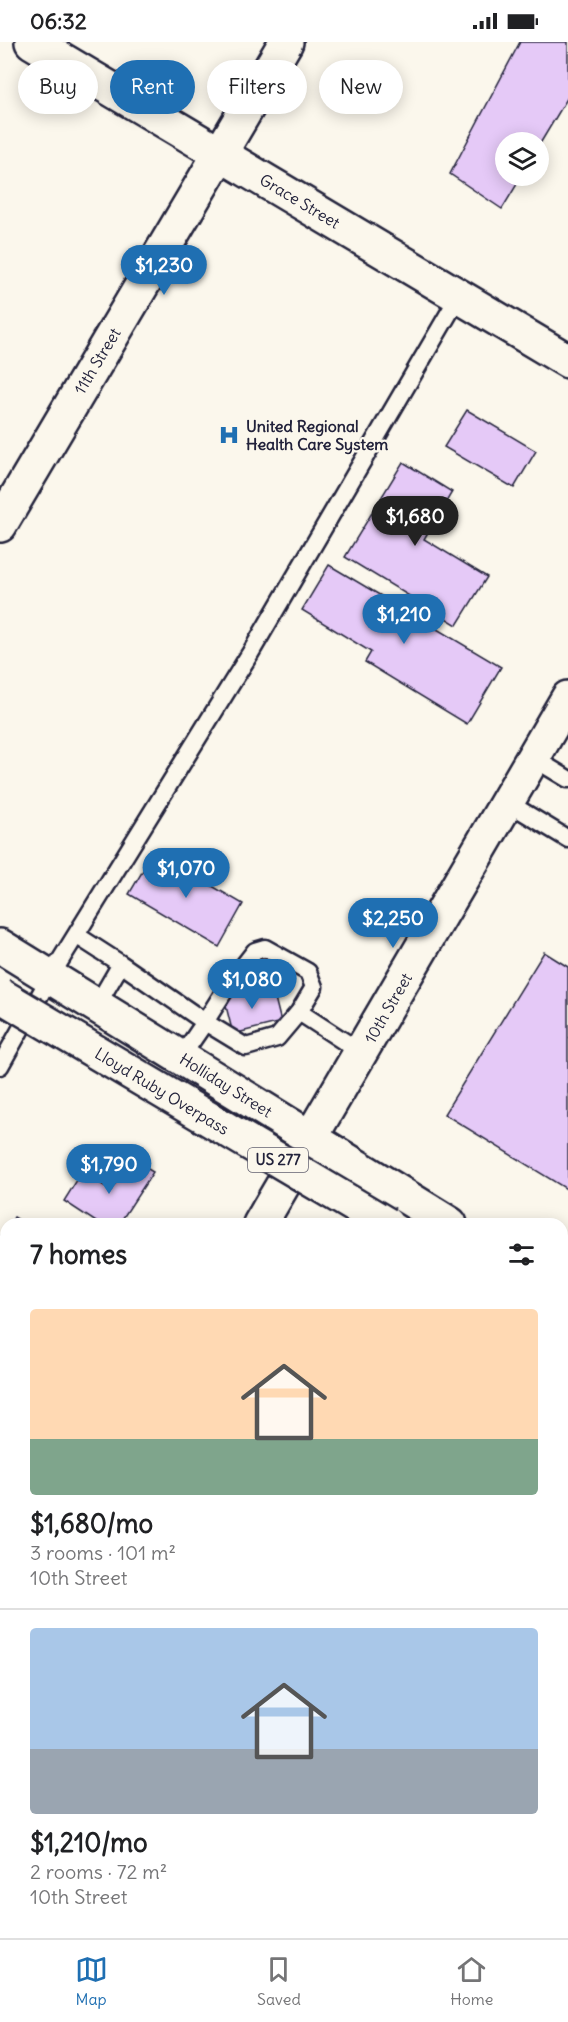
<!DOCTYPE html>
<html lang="en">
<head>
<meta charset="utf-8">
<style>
  body { margin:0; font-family:Delius,sans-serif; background:#f6f6f6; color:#202124; height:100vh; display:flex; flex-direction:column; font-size:22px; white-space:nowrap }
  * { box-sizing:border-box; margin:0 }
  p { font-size:20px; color:#757577 }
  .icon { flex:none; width:33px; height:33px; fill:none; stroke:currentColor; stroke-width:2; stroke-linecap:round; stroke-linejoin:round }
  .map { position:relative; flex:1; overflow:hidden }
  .sheet { position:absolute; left:0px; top:1176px; width:568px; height:720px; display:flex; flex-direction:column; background:#fff; border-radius:18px 18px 0 0; box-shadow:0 3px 15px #0003 }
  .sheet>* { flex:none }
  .top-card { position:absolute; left:18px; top:18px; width:532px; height:54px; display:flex; gap:12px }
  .fabs { position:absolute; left:495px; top:90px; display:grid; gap:12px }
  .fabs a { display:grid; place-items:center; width:54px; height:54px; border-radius:50%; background:#fff; box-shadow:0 3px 15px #0003; font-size:30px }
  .price { position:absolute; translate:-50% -51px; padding:0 14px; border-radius:21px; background:#1f6fb2; color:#fff; font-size:20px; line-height:39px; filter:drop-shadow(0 2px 3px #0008) }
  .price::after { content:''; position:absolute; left:50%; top:36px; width:18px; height:14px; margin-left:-9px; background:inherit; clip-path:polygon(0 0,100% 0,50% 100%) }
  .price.on { background:#222; color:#fff }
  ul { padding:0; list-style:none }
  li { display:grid; align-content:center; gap:12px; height:318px; padding:0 30px }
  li+li { border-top:2px solid #e0e0e0 }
  li span { display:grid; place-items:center; height:186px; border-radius:6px; color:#555 }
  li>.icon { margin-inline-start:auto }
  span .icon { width:108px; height:108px; fill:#fffc; stroke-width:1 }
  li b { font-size:26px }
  h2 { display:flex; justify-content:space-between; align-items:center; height:72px; padding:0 30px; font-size:26px }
  .chip { padding:0 21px; border-radius:27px; background:#fff; box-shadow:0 3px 15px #0003; font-size:21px; line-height:54px }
  .chip.on { background:#1f6fb2; color:#fff }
  .status { display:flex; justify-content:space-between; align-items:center; height:42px; padding:0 30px; background:#fff; direction:ltr }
  .status svg { height:16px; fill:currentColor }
  .tabs { display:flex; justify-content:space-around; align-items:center; height:84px; border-top:2px solid #e0e0e0; background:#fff; font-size:16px; color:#757577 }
  .tabs a { display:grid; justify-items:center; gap:3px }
  .tabs .on { color:#1f6fb2 }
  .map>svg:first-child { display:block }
  .green { fill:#c2e59e; stroke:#72846c; stroke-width:1.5 }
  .building { fill:#e5c9f7; stroke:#22223b; stroke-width:1.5 }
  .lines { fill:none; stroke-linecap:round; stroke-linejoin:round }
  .service-casing { stroke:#22223b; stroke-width:21 }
  .minor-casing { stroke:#22223b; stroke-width:38 }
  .tertiary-casing { stroke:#22223b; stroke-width:38 }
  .primary-casing { stroke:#22223b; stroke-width:38 }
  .motorway-casing { stroke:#22223b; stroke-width:38 }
  .service { stroke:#fbf7ec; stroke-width:16 }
  .minor { stroke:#fbf7ec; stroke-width:33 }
  .tertiary { stroke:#fbf7ec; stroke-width:33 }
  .primary { stroke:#fbf7ec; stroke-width:33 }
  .motorway { stroke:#fbf7ec; stroke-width:33 }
  .motorway-bridge-casing { stroke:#22223b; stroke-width:38; stroke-linecap:butt }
  .motorway-bridge { stroke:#fbf7ec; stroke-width:33 }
  .labels { text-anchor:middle; stroke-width:4.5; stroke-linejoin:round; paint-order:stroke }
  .shield { fill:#fbf7ec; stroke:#636270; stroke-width:1.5 }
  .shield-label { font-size:15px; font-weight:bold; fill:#22223b }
  .street-label { font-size:16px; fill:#22223b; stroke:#fbf7ec }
  .poi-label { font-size:16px; font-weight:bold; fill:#22223b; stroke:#fbf7ec; text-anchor:start }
</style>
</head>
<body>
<div class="status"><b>06:32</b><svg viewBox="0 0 49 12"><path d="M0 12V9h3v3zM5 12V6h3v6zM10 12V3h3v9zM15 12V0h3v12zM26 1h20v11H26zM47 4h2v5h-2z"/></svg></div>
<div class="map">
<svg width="568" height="1896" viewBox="0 0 568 1896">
  <rect width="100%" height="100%" fill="#fbf7ec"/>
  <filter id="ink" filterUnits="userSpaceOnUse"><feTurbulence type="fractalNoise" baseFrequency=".0167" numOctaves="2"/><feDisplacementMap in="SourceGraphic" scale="12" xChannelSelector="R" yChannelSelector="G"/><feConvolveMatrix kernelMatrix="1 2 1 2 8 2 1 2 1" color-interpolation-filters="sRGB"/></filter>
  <g filter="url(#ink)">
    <!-- green -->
    <path class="green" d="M568 1839V1896H533L537 1890H562L563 1848Z"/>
    <!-- building -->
    <path class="building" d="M520 0H568V55L538 105V100H506V134H522L502 167 450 132Z
      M467 368 536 409 514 446 444 405Z
      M403 420 452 450 424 497 487 535 457 583 345 515Z
      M329 523 501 625 467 682 365 620 371 610 302 568Z
      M154 810 243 862 219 905 129 852Z
      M544 910 568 925V1148L444 1072Z
      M272 944 281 980 233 992 224 956Z
      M131 1117 153 1130 119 1182H99L64 1159 82 1130 111 1148Z
      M14 1175 25 1182H10Z
      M6 1187V1409L0 1405V1196Z
      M562 1502 568 1505V1567L562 1564Z
      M6 1658V1688L0 1685V1668Z
      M6 1795V1830L0 1827V1805Z"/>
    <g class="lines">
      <!-- service casing -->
      <g class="service-casing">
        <path id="service" d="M533 716 568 737
          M507 760 568 797
          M76 893 121 922 205 980 227 945 255 909 265 906 308 930 314 945 299 970 362 1011
          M97 963 121 922
          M181 1015 205 980 246 1005 277 996 299 970
          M0 1024 50 935 251 610 459 254
          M0 1431 6 1434
          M0 1706 6 1709
          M0 1757 6 1747
          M119 1896 123 1890"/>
      </g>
      <!-- minor casing -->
      <g class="minor-casing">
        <path id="minor" d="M32 0 568 319
          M0 483 286 0"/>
      </g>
      <!-- tertiary casing -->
      <g class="tertiary-casing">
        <path id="tertiary" d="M260 1182 568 656
          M0 1622 6 1611
          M562 1754 568 1745
          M478 1896 481 1890"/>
      </g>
      <!-- primary casing -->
      <g class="primary-casing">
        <path id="primary" d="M0 904 450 1182
          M562 1244 568 1248"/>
      </g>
      <!-- motorway casing -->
      <g class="motorway-casing">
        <path id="motorway" d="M562 1288 568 1291
          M15 1890 26 1896"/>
      </g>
      <!-- service -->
      <use href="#service" class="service"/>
      <!-- minor -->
      <use href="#minor" class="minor"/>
      <!-- tertiary -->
      <use href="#tertiary" class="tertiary"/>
      <!-- primary -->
      <use href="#primary" class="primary"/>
      <!-- motorway -->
      <use href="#motorway" class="motorway"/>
      <!-- motorway-bridge casing -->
      <g class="motorway-bridge-casing">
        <path id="motorway-bridge" d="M0 953 386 1182"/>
      </g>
      <!-- motorway-bridge -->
      <use href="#motorway-bridge" class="motorway-bridge"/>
    </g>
  </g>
  <!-- icons -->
  <defs>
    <g id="hospital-bare" transform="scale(1.62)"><path d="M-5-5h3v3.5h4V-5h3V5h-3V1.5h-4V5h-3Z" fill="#1f6fb2" stroke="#fbf7ec" stroke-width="2.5" paint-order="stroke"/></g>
  </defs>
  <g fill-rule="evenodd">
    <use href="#hospital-bare" x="229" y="393"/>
  </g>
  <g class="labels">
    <!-- shield labels -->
    <rect class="shield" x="248" y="1106" width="60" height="24" rx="4.5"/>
    <g class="shield-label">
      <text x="278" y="1123">US 277</text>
    </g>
    <!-- street labels -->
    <g class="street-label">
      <text transform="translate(300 159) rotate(31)" y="6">Grace Street</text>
      <text transform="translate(97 319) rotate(-59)" y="6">11th Street</text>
      <text transform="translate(388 966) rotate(-60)" y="6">10th Street</text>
      <text transform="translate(226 1043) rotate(32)" y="6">Holliday Street</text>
      <text transform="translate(162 1049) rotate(31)" y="6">Lloyd Ruby Overpass</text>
    </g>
    <!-- poi labels -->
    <g class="poi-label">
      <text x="246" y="390">United Regional<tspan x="246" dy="18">Health Care System</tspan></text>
    </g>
  </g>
</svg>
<div class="fabs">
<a><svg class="icon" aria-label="layers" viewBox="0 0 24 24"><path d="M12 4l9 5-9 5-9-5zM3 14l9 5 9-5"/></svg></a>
</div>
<b class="price" style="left:164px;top:254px">$1,230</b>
<b class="price on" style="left:415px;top:505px">$1,680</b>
<b class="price" style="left:404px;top:603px">$1,210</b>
<b class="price" style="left:186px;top:857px">$1,070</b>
<b class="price" style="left:393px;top:907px">$2,250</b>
<b class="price" style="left:252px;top:968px">$1,080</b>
<b class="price" style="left:109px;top:1153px">$1,790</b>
<div class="top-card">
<a class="chip">Buy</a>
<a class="chip on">Rent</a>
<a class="chip">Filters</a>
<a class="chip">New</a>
</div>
<section class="sheet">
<h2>7 homes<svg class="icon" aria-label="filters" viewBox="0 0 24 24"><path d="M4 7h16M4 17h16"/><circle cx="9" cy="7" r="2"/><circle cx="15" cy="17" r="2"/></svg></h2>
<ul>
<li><span style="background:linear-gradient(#ffd9b3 70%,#7fa58c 0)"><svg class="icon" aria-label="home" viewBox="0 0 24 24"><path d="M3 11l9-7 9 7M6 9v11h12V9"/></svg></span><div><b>$1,680/mo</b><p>3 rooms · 101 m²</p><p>10th Street</p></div></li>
<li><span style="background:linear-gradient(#a9c7e8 65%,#9aa5b1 0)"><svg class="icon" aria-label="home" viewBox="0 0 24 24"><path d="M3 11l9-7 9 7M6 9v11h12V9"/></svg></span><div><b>$1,210/mo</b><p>2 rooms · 72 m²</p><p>10th Street</p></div></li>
</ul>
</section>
</div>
<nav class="tabs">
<a class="on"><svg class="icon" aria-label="map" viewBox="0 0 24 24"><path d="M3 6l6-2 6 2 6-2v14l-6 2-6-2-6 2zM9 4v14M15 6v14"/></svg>Map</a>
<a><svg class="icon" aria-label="saved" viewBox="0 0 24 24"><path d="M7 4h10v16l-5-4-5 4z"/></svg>Saved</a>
<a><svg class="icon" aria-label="home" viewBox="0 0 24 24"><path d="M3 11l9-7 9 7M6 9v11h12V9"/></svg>Home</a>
</nav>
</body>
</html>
